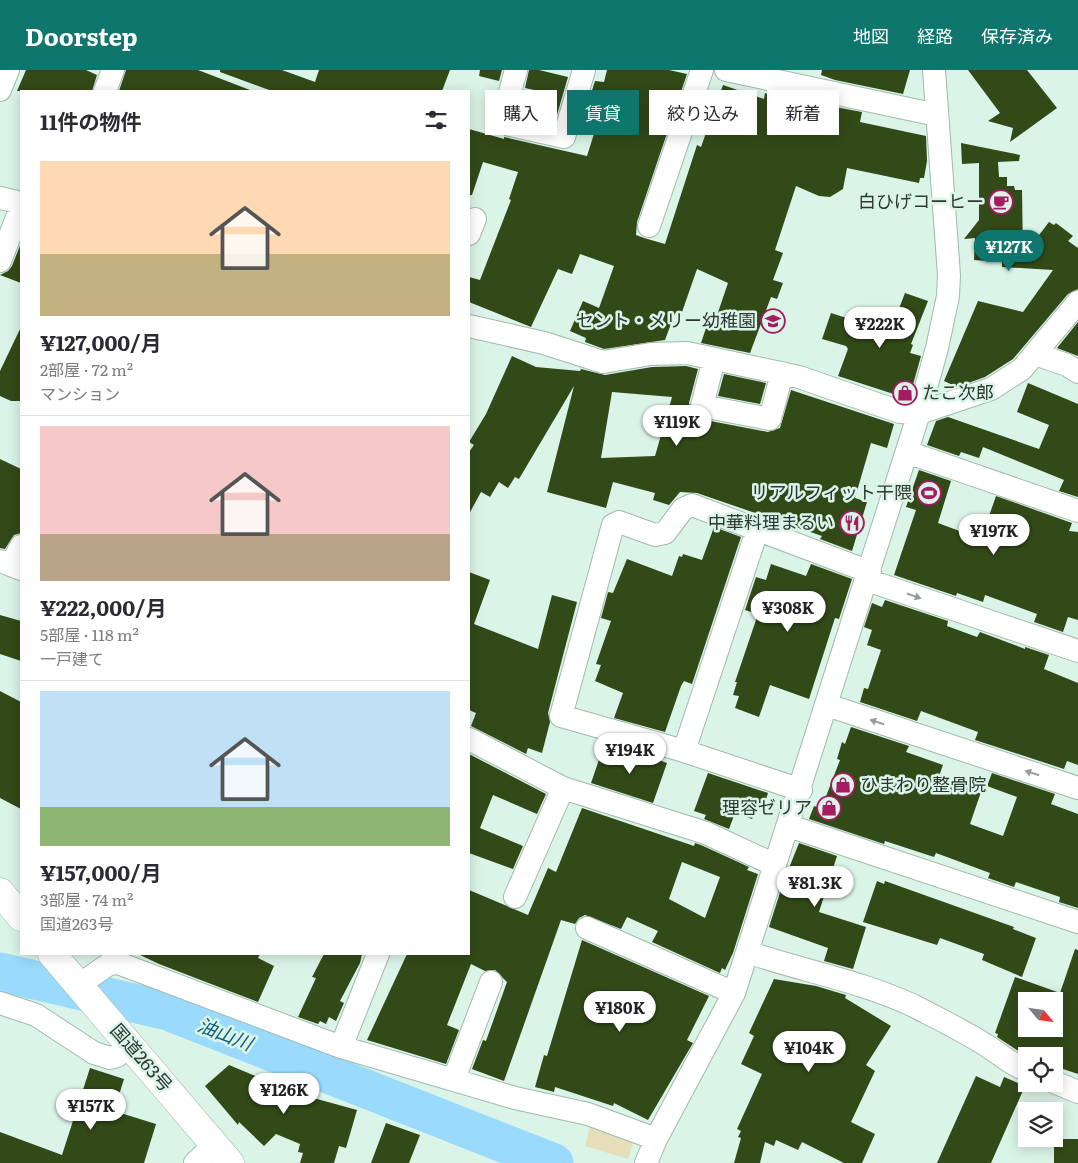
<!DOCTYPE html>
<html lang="ja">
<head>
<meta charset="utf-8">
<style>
  body { margin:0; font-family:Literata,"Noto Sans JP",serif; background:#f7f7f7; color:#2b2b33; height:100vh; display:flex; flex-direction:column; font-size:19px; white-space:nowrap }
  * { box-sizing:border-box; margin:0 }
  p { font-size:16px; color:#7c7c81 }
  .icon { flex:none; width:28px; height:28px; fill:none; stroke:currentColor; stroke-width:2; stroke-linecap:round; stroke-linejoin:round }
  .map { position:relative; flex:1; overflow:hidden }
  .sheet { position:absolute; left:20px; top:20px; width:450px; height:865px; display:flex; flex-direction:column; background:#fff; border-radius:0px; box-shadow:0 2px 12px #0003 }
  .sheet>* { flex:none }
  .guide { position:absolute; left:485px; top:20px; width:475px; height:45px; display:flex; gap:10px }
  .needle { width:32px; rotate:119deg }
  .fabs { position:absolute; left:1018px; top:922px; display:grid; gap:10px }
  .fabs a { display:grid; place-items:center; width:45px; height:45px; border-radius:0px; background:#fff; box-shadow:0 2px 12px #0003; font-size:25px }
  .price { position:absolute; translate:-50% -42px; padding:0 11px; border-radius:18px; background:#fff; color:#222; font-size:16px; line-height:32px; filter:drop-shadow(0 1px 2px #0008) }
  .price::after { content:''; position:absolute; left:50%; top:30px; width:15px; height:11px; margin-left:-8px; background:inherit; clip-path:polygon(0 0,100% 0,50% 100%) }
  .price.on { background:#0f766e; color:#fff }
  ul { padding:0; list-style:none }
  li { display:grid; align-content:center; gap:10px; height:265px; padding:0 20px }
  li+li { border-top:1px solid #e1e1e2 }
  li span { display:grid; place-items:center; height:155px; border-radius:0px; color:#555 }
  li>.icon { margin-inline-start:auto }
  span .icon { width:90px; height:90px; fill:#fffc; stroke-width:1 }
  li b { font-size:21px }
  h2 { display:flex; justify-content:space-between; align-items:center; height:60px; padding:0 20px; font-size:21px }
  .tag { padding:0 18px; border-radius:0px; background:#fff; box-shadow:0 2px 12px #0003; font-size:18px; line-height:45px }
  .tag.on { background:#0f766e; color:#fff }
  header { display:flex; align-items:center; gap:30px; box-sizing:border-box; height:70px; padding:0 25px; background:#0f766e; color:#fff }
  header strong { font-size:24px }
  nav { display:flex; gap:28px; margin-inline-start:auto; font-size:18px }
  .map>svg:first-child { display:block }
  .green { fill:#e6deb9 }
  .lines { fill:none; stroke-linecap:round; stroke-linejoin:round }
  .river { stroke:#9adafc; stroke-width:39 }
  .building { fill:#324918; fill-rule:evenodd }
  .minor-casing { stroke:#a1b9ad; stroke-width:24 }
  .highway-casing { stroke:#a1b9ad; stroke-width:29 }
  .minor { stroke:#fff; stroke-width:22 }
  .highway { stroke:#fff; stroke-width:28 }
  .oneway { fill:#969c99 }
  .labels { text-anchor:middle; stroke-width:5; stroke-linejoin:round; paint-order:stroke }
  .poi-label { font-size:18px; fill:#2e3833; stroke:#dbf4e8; text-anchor:end }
  .street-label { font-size:18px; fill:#2e3833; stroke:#dbf4e8 }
  .water-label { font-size:19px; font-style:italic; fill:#106080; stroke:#dbf4e8 }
</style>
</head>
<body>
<header>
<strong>Doorstep</strong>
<nav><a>地図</a><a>経路</a><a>保存済み</a></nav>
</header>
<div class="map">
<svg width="1078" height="1093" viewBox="0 0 1078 1093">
  <rect width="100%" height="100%" fill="#dbf4e8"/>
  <!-- green -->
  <path class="green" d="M590 1057 634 1070 628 1089 585 1076Z"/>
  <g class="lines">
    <!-- river -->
    <path class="river" d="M0 902 168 941 554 1093"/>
  </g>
  <!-- building -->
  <path class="building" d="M26 0H86L97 5 92 21H17Z
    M126 0H198L250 20 119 21Z
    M220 0H282L315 12 319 0H450L442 21H272L220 2Z
    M480 0H502L499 11 479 6Z
    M529 0H539L568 7 555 52 522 44 534 20 525 18Z
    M607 0H669L687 4 637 152 636 165 644 168 665 174 697 75 701 77 723 15 764 29 765 23 828 44 830 36 862 42 860 52 926 66 927 91 924 108H920L919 113 847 98 843 119 830 127 819 126 796 116 775 180 783 183 773 210 783 213 777 229 771 227 750 283 701 273 706 258 712 260 728 213 697 199 681 245 675 243 665 270 604 279 585 272 586 268 570 261 583 231 599 238 614 196 580 184 572 204 558 199 531 257 469 232V207L480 210 511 130 509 129 518 102 483 92 472 125H469V59L504 69V67L587 86 598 51 584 46 595 11 604 12Z
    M822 0H910L903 24 835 10 821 5Z
    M968 0H1027L1057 38 1010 72 1013 58 988 51 1000 43Z
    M961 73 1020 85 1019 91 998 92 999 107H1007V116H1014L1015 120H1022L1023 186 1049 152 1054 155 1056 153 1073 166 1068 171 1078 178V219L1068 224 1013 289 985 307 957 317 944 311 978 231 1023 242 1053 200 1002 197V192L974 190 975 168 964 169 979 150V93L962 94Z
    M21 173V213L0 205 8 201 12 196Z
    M905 223 928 231 911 274 913 275 910 283 921 286 909 329 838 306 848 279 846 276 822 269 831 243 890 262Z
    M1078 252V286L1057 278Z
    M21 257V331H11L0 326V301Z
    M512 286 536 297 580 301 581 299 605 305 652 297 686 296 698 299 689 333 693 345 700 349 768 362 780 358 791 320 894 354 887 378 871 373 855 428 867 432 852 481 820 469 822 466 697 423 680 422 669 435 653 430 655 423 613 412 606 438 547 422 574 316 519 409 515 407 508 418 499 412 490 427 481 422 469 444V382L474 375 469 372 486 344ZM612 322 672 327 655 386 601 388Z
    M724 304 766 313 760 334 718 326Z
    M1028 313 1078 334V427L1059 421 1064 410 983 377 979 388 961 382 959 386 927 375 936 351 948 347 1039 379 1049 355 1017 342Z
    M0 389 21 399V463L14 465 5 479 0 478Z
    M919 400 951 411 938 453 981 469 996 426 1072 453 1069 461 1078 462V550L1068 547 1063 562 1034 552 1037 544 985 525 983 532 957 523 956 526 894 505 916 440 906 437Z
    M714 457 741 467 692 614 684 611 681 616 665 662 614 648 623 623 595 611 601 595 596 594 611 551 601 548 608 522 613 523 627 489 672 506 679 486 682 487 683 484 702 490Z
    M771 494 806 506 811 494 852 509 839 549 835 548 809 629 770 615 759 647 735 638 739 626 733 625 737 612H735L758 544 745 540 756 507 766 510Z
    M469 502 490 510 474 554 538 579 552 525 577 532 548 643 550 652 542 683 528 678 526 684 471 656 476 643 469 640Z
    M885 530 948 551 947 556 977 567 980 562 1025 579V577L1049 585 1044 599 1078 613V695L1067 691 1064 699 975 670 978 662 921 641 917 651 860 632 864 618 868 619 881 580 867 575 872 560 864 557 872 533 882 537Z
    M0 545 21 551V591L0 584Z
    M0 621 21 632V739L0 728Z
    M851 657 909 676 906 682 943 695 939 706 981 722 970 754 1003 766 1017 727 987 716 992 703 1055 724 1051 734 1078 744V838L1059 832 1060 827 1016 812 1014 817 988 808 990 803 936 783 934 787 885 771 884 774 809 749 814 736 820 738 823 729H825L840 690 837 689 842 672 845 674Z
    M602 681 636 691 639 682 657 687 656 689 667 693 653 733 591 713Z
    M469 684 546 724 537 744 493 725 480 758 523 776 513 799 469 783Z
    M708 703 768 723 764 735 758 733 752 749 735 743 729 759 704 749 706 745 694 741Z
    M582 738 694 776 695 773 701 775 749 797 747 800 758 804 733 883 725 900 722 898 720 903 652 872 658 861 627 847 621 859 585 845 579 848 575 854 561 850 504 1011 472 999 483 970 486 971 507 912 495 900 485 901 471 894 447 955 459 960 446 994 367 970 407 884H469V820L528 845 548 798 556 802ZM682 792 720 807 705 848 669 829Z
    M799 773 837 786 819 842 866 857 853 899 824 891 828 878 769 857 783 813Z
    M877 811 884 814 885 811 1014 857 1013 859 1036 868 1022 907 982 890 984 884 940 868 937 875 863 852Z
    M582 870 709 926 687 970 693 973 648 1050 614 1033 613 1036 555 1017 554 1022 535 1017 544 985 547 986Z
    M1075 879 1078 880V1004L1054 996V986H1026L997 967 998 964 995 963 1015 907 1060 923ZM1026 931H1054V959H1026Z
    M138 884H260L258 888 274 896 258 932 159 894Z
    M324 884H362L360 893 340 931 344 933 336 951 329 947 326 954 320 951 318 954 298 947 316 908 312 907Z
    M774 909 816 916 846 925 845 928 891 956 866 995 875 1001 851 1052 875 1064 862 1093H844L802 1072 798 1080 776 1070 774 1076 765 1072 760 1093H734L741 1068 738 1067 741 1061 737 1059 762 1004 741 994 754 966 749 963Z
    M229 995 299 1024 357 1040 346 1078 339 1076 334 1093H300L303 1083 298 1082 300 1074 276 1064 264 1076 239 1052 238 1055 205 1016Z
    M90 998 124 1009 114 1041 156 1054 144 1093H0V1062L62 1085Z
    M976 1006 1000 1017 1004 1007 1025 1016 991 1093H937Z
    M386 1053 420 1065 409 1093H371Z
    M1054 1069H1078V1093H1054Z"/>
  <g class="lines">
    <!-- minor casing -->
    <g class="minor-casing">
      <path id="minor" d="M516 0 504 44 510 55 564 67 584 0
        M726 0 937 45
        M0 20 8 0
        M105 21 113 0
        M0 128 21 133
        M649 156 702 0
        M469 164 475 149
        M0 191 21 137
        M469 256 544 273 603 292 651 284 687 283 799 307 900 342 919 343 991 319 1022 299 1078 232
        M1035 284 1067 295 1078 302
        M714 289 702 336 770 349 782 303
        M907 382 1078 441
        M0 491 21 499
        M11 495 21 476
        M867 510 1078 581
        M827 635 1078 718
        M469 669 563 718 706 763 775 795
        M684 681 757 461
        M801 720 684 681 561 646 613 455 619 452 655 465 665 463 683 439 692 435 870 502
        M789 756 1078 852
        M515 827 563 718
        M587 858 734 923
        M747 882C803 901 861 911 914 936 937 948 962 960 984 974 999 983 1010 994 1026 1000
        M79 915 109 894 118 893 341 977 515 1028 588 1044 656 1069
        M0 933 36 945 94 983 110 988 117 986 131 976
        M341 977 378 884
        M454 1009 491 912
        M1054 1012 1078 1022
        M195 1093 215 1074
        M646 1093 656 1069 734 923 919 343 937 278 948 226 949 205 934 0"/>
    </g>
    <!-- highway casing -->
    <g class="highway-casing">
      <path id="highway" d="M0 822 21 847
        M52 884 230 1093"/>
    </g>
    <!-- minor -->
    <use href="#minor" class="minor"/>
    <!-- highway -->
    <use href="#highway" class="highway"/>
  </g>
  <!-- one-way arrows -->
  <defs><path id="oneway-solid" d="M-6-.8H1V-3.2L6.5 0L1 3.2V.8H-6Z" transform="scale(1.25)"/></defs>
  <g class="oneway">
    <use href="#oneway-solid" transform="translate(914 526) rotate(19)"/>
    <use href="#oneway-solid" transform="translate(877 652) rotate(-162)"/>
    <use href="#oneway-solid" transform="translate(1032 703) rotate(-162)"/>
  </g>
  <!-- icons -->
  <defs>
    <g id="cafe-ring" transform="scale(1.25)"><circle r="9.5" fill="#dbf4e8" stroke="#a61b61" stroke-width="1.5"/><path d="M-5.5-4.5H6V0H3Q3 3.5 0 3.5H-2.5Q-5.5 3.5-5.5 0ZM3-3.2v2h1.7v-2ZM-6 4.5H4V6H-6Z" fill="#a61b61"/></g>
    <g id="school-ring" transform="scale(1.25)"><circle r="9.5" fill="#dbf4e8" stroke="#a61b61" stroke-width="1.5"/><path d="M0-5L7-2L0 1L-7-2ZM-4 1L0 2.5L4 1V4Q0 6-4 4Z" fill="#a61b61"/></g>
    <g id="shop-ring" transform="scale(1.25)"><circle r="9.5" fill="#dbf4e8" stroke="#a61b61" stroke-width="1.5"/><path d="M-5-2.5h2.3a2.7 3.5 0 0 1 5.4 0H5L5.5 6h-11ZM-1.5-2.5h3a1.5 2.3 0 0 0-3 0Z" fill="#a61b61"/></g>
    <g id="stadium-ring" transform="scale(1.25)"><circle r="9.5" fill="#dbf4e8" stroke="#a61b61" stroke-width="1.5"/><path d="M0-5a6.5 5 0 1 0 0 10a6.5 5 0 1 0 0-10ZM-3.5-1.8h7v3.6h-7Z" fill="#a61b61"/></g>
    <g id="restaurant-ring" transform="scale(1.25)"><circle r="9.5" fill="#dbf4e8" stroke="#a61b61" stroke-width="1.5"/><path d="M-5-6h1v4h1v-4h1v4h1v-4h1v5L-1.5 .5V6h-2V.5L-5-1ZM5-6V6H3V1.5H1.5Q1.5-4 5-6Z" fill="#a61b61"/></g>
  </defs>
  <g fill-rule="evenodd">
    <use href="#cafe-ring" x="1001" y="132"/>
    <use href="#school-ring" x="773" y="251"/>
    <use href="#shop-ring" x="905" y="323"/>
    <use href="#stadium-ring" x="929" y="423"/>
    <use href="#restaurant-ring" x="852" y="453"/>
    <use href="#shop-ring" x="843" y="715"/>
    <use href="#shop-ring" x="829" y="738"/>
  </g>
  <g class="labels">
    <!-- poi labels -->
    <g class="poi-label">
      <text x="984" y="138">白ひげコーヒー</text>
      <text x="756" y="257">セント・メリー幼稚園</text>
      <text x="922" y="329" text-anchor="start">たこ次郎</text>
      <text x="912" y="429">リアルフィット干隈</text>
      <text x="834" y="459">中華料理まるい</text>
      <text x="860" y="721" text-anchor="start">ひまわり整骨院</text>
      <text x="812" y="744">理容ゼリア</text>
    </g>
    <!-- street labels -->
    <g class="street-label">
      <text transform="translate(141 988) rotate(49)" y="6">国道263号</text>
    </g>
    <!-- water labels -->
    <g class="water-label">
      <text transform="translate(225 964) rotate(21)" y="7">油山川</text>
    </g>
  </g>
</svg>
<div class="fabs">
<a><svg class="needle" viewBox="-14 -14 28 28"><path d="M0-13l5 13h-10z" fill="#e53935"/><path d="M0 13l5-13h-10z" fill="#7c7c81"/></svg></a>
<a><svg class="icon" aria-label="locate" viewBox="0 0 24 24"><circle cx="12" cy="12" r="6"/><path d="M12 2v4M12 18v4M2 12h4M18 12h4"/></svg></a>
<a><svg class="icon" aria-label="layers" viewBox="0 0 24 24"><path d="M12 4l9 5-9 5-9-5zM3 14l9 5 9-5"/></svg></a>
</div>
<b class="price on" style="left:1009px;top:202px">¥127K</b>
<b class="price" style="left:880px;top:279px">¥222K</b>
<b class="price" style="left:677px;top:377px">¥119K</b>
<b class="price" style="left:994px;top:486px">¥197K</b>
<b class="price" style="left:788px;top:563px">¥308K</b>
<b class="price" style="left:630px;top:705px">¥194K</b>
<b class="price" style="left:815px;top:838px">¥81.3K</b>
<b class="price" style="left:620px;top:963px">¥180K</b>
<b class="price" style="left:809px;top:1003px">¥104K</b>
<b class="price" style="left:284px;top:1045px">¥126K</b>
<b class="price" style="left:91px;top:1061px">¥157K</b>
<div class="guide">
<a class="tag">購入</a>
<a class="tag on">賃貸</a>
<a class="tag">絞り込み</a>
<a class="tag">新着</a>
</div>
<section class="sheet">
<h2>11件の物件<svg class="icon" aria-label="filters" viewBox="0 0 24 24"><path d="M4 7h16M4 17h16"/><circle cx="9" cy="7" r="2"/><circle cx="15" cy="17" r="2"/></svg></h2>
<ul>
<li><span style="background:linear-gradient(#ffd9b3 60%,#c2b280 0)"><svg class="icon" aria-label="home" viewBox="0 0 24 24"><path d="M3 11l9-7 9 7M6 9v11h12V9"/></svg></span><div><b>¥127,000/月</b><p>2部屋 · 72 m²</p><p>マンション</p></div></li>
<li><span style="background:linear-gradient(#f6c9c9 70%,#b9a48a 0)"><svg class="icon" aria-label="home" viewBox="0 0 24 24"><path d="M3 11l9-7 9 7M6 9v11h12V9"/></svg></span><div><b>¥222,000/月</b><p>5部屋 · 118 m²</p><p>一戸建て</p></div></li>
<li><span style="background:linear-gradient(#bfe0f5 75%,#8fb573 0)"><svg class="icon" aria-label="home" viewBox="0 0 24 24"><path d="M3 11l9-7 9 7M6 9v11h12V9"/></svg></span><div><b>¥157,000/月</b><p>3部屋 · 74 m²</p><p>国道263号</p></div></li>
</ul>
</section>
</div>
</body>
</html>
